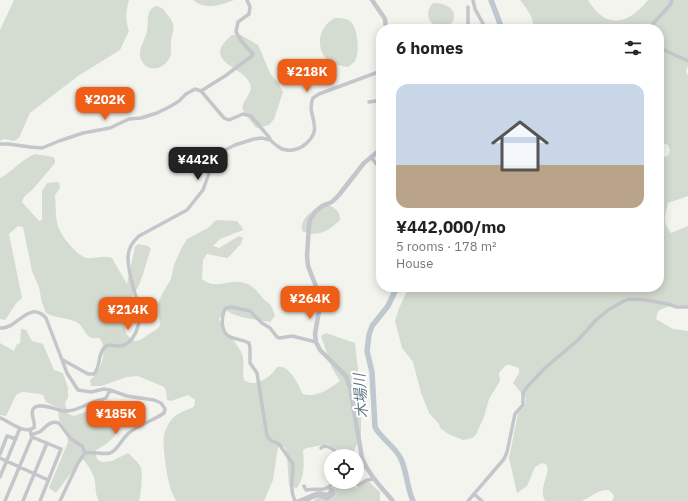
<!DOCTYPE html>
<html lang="en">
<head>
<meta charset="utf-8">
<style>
  body { margin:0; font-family:"IBM Plex Sans","Noto Sans JP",sans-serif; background:#f2f2f2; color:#222; height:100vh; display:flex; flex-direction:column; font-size:15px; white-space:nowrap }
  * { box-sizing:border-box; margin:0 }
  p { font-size:13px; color:#767676 }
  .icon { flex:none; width:22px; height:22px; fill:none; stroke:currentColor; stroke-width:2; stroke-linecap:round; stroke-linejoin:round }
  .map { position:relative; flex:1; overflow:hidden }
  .side { position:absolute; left:376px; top:24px; width:288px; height:268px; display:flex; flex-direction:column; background:#fff; border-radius:16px; box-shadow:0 2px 10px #0003 }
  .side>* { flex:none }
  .fabs { position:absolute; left:324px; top:449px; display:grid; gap:8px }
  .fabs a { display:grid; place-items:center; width:40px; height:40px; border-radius:50%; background:#fff; box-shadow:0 2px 10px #0003; font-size:20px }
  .price { position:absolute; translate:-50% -34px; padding:0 9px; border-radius:8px; background:#ee5e16; color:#fff; font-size:13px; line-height:26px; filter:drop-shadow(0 1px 2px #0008) }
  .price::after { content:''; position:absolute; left:50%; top:24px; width:12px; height:9px; margin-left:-6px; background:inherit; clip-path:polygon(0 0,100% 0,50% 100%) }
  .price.current { background:#222; color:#fff }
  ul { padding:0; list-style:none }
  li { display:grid; align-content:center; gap:8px; height:212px; padding:0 20px }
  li+li { border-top:1px solid #e0e0e0 }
  li span { display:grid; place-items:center; height:124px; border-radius:12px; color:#555 }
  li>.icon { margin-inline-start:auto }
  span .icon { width:72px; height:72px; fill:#fffc; stroke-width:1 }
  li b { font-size:17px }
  h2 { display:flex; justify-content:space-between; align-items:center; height:48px; padding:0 20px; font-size:17px }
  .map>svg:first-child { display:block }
  .green { fill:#d4dbd0 }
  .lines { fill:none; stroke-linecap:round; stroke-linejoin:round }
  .river { stroke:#bfc8ce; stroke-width:5.5 }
  .minor { stroke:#c3c6ca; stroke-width:3.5 }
  .tertiary { stroke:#c3c6ca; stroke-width:4.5 }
  .labels { text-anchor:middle; stroke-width:4; stroke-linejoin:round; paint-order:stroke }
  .water-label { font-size:15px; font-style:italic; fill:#617a87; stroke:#fff }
</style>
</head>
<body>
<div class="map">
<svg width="688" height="501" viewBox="0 0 688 501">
  <rect width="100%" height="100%" fill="#f4f4ef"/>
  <!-- green -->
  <path class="green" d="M14 0H129C126 11 125 20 129 31L120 50 78 76 30 113 19 138 14 141 4 139 0 141V30Z
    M193 0H234C220 6 205 10 193 0Z
    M520 0H588C606 30 628 25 648 0H688V66L686 71 688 76V196L668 203C665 216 662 222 671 233L688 226V307C679 303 666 306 658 311L656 319 673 329 688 331V501H612L614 497C608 480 590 499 581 501 571 501 556 501 545 501 538 487 550 477 547 465L542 463 535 467 527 486 517 493 509 458 518 414 525 406 526 398C520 393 518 388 513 383L519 373V368L510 365H506L499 373 500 381 489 399 484 417 478 430 476 435 472 438 463 440 448 434 440 428 439 424 429 413 421 393 413 362 402 348 395 321 399 308 409 287H659V158L668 156 670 150 668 145 659 142V29H533C535 18 526 8 520 0Z
    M433 3C450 3 462 13 448 28 432 29 421 17 433 3Z
    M155 6C161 7 163 8 167 14 177 26 173 28 171 42 171 46 171 50 171 54 168 67 151 74 143 63 135 53 145 41 147 31 149 22 145 12 155 6Z
    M335 18C340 18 346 18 350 21 358 27 360 52 355 61 353 63 351 65 348 67 342 66 335 65 330 62 314 50 318 26 335 18Z
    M232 35H241L258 45 270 73 278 83 283 92 274 119 269 125 256 128C253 123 245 115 243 110 240 101 254 94 250 84 244 66 199 62 232 35Z
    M35 154 53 157 55 159V163L34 188 24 197 22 202 39 221 42 220V191L47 183 59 182 60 188 55 195C56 205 55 216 58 226 60 235 78 257 87 258 96 259 104 255 112 258L127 284 135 246 139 244 148 246 151 249C143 269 142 294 121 305L126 334 134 341 140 340 157 329 160 325 158 304 162 294 171 279 174 265 181 249 187 239 208 228 216 220 237 221 242 227 243 230 220 239 213 246 219 248 239 236 243 238 241 244C236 248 233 254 227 258L207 254 203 260 202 279C220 295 239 266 261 296 269 306 271 301 275 316L270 322C256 319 236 319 225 309L219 319C224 333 238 343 242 354 245 362 242 372 244 380 256 388 270 378 277 367 290 364 298 385 303 394 317 398 329 389 340 381L332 368 321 336 326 333 355 343 361 397V436L353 453 348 456 328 444 307 448 303 450C304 463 305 477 297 488L289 486 287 456 285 447H278L273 480 264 501H177C168 494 162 447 164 435 165 431 167 427 169 423 174 414 184 411 194 407L195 400 188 395 171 401 167 400 166 391 164 387 138 376 127 377 101 386H91L90 380C101 372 109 349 99 338 85 340 87 331 79 324 71 317 56 319 46 313L42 303 39 287 32 271 23 227 18 226 9 234 22 298 17 302 5 320 0 319V178C13 171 22 159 35 154Z
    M329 205C337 209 340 212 340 220 329 231 317 238 302 231 300 215 316 208 329 205Z
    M21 329 26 330 32 341 43 344 54 370 63 373 68 388V397L65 404 68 414 74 416 108 404 121 414C118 437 113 440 95 451L97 459 102 462 112 461 128 453C132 457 139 463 141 468 143 474 141 495 139 501H99C95 494 96 490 95 482 94 473 87 464 81 457L71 473 56 493 49 488 68 442 67 431 59 419 58 408 46 402 43 395C40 394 26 392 22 392 20 393 18 394 16 395L6 416 0 415V343L14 351 17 344 20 343Z
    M368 481 380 492V501H314C318 494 325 495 330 490 333 488 335 485 337 482H347L356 487Z"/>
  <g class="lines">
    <!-- river -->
    <path class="river" d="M491 0 502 29
      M397 287 388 306 372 326 369 335 367 351 372 372 375 427C382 440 394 445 401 459 407 472 407 488 413 501"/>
    <!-- minor -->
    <path class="minor" d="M473 0 475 9 486 29
      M468 7V25L471 29
      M651 29V26L670 5 672 0
      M659 46 666 51 688 61
      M201 91 225 76 252 56 253 54 242 42 236 32 238 22 249 14 250 7 247 0
      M369 102 376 101 381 102
      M0 144H9L30 147 42 148 47 146 59 141 83 133 110 128 129 119 141 118 157 113 171 106 179 101 186 94 195 89 201 91 224 118 229 120 243 114 251 116 269 137C270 142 277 146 282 149 289 151 297 150 303 146 327 128 305 117 313 98L319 94 381 71
      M371 157 377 165 381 168
      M0 328C17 330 29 299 46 318L67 373 78 390 91 392 104 389 110 390 127 396 154 400 161 403 165 409 164 413C153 421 139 424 129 433 122 438 118 450 110 453 102 455 93 451 85 453L78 463 60 501
      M63 360 88 374H94C101 367 97 356 104 348 108 343 113 346 119 346 135 345 140 324 140 311 136 295 128 275 128 258 128 249 132 242 139 236L187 210 203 190 214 159 221 152 235 145 254 139 262 138 270 140
      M0 418C11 422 22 434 34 428 36 422 29 412 34 408 40 402 56 410 64 411 76 412 83 405 94 402 98 400 102 400 106 398L110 390
      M31 435C35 433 38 433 41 431 47 426 50 420 59 423L71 439 82 446 85 453
      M32 437 61 449 40 501
      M321 448C325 444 330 447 334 450L335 454
      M334 450 341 456
      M0 454 7 436 16 439
      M0 458 48 480
      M331 472C328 466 329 458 334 454H336L337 456
      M357 474 360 473 365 465
      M0 477 20 428
      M352 482 359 485 367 480 375 479
      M304 486 306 490C322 487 321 494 335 482
      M474 494 482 501
      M5 501 32 437 30 430
      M23 501 47 443
      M295 501C289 489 293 477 293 464L279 444 270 440 267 436 257 373 250 363V348L249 343C244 340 239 340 233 338 221 335 221 321 224 311L226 308 231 307 250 311 262 323 270 328 277 337 280 338 292 336 316 342
      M298 501 317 493H321L328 495 331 491 329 487
      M305 501 318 495 327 499 333 494 332 489
      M468 501 504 459 507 452 515 414 523 405V393L527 387 545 368 578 340 596 320 608 310 624 301 629 299 646 300 668 304 677 307H688"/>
    <!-- tertiary -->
    <path class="tertiary" d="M372 0 385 19 386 29
      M381 44 380 50 381 59
      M381 149 364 163 339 195 332 202 322 206 315 212 310 220 309 225 307 256 308 266 319 294 320 305 315 334 316 342 320 350 346 376 350 387 362 458C369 475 381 487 393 501"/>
  </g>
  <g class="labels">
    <!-- water labels -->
    <g class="water-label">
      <text transform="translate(361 396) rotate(-94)" y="5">木場川</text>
    </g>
  </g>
</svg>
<div class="fabs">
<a><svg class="icon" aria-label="locate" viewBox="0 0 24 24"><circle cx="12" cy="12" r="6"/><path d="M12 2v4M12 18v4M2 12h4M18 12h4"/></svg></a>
</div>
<b class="price" style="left:307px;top:93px">¥218K</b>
<b class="price" style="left:105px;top:121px">¥202K</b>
<b class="price current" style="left:198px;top:181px">¥442K</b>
<b class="price" style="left:310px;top:320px">¥264K</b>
<b class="price" style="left:128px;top:331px">¥214K</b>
<b class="price" style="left:116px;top:435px">¥185K</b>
<section class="side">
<h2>6 homes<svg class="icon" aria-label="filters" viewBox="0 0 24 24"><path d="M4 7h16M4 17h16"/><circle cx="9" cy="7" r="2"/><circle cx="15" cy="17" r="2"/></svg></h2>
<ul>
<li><span style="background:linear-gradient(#c9d6e8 65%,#b9a48a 0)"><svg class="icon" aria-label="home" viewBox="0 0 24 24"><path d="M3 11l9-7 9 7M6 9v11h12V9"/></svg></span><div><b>¥442,000/mo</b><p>5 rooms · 178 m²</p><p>House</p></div></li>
</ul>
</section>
</div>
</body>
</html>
